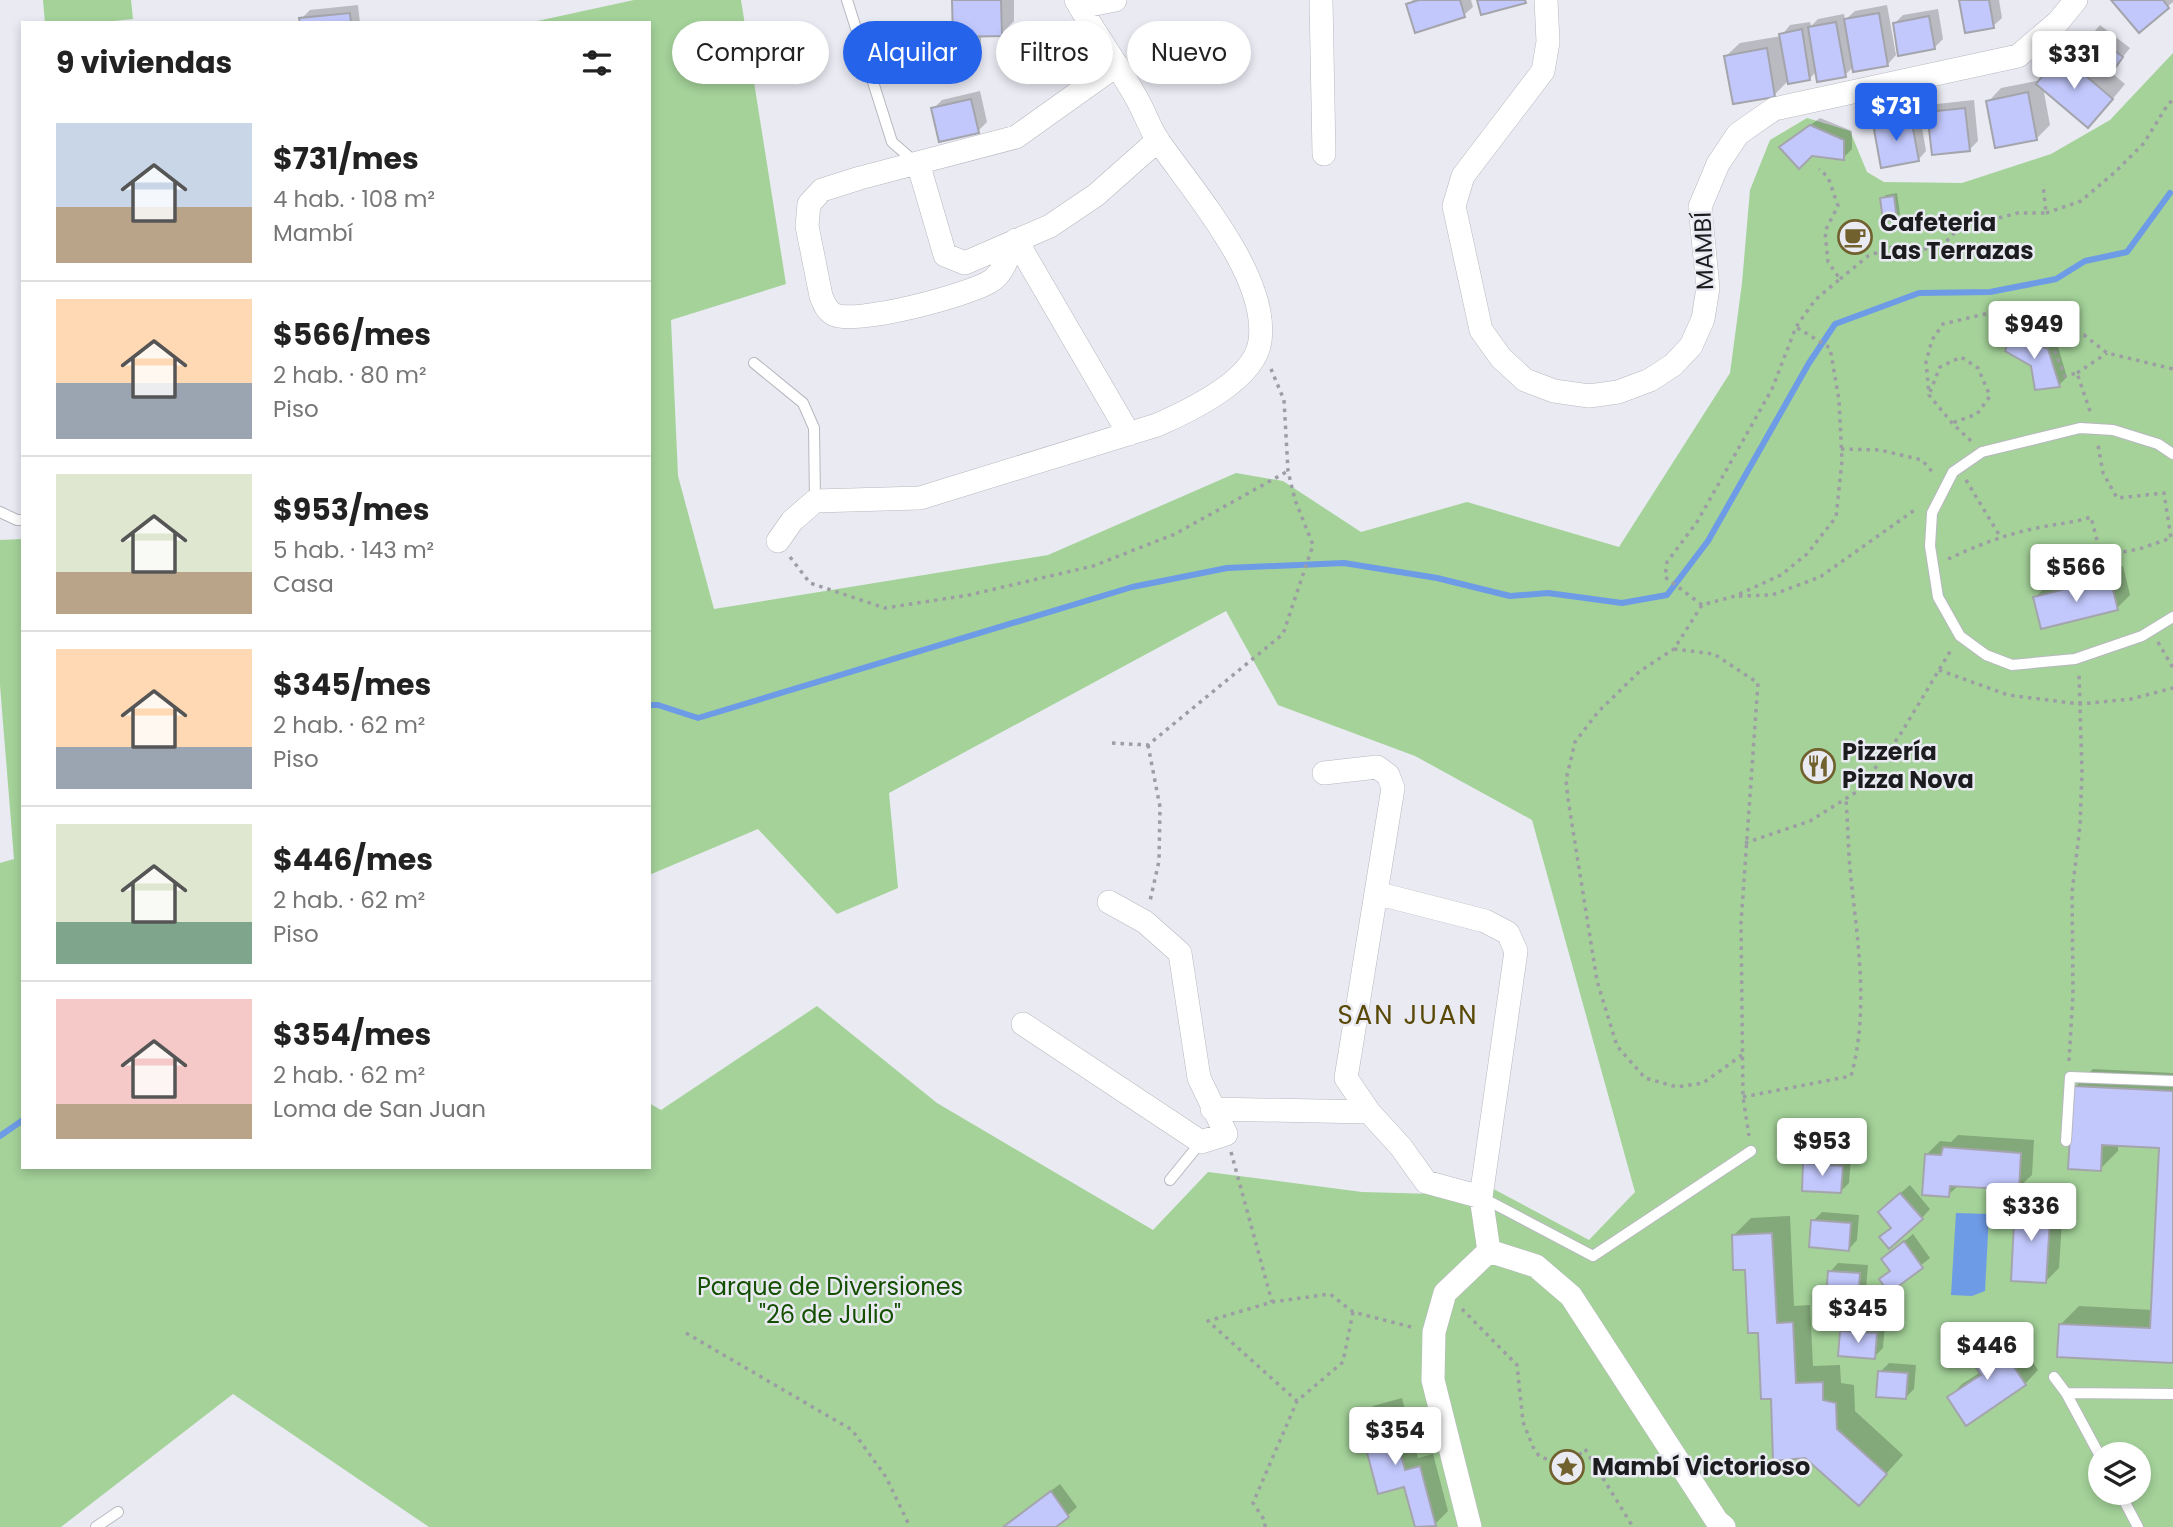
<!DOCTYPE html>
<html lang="es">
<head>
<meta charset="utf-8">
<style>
  body { margin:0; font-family:Poppins,sans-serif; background:#f2f2f2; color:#222; height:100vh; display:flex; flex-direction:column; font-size:26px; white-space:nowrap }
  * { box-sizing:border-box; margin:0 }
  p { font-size:23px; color:#767676 }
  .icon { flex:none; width:38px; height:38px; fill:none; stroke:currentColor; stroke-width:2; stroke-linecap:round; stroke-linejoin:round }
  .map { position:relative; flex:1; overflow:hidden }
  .side { position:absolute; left:21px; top:21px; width:630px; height:1148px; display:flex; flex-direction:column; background:#fff; border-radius:0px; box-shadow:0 4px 10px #0003 }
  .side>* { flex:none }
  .banner { position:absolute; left:672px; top:21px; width:665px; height:63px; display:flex; gap:14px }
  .fabs { position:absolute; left:2088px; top:1442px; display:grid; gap:14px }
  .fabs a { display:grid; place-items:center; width:63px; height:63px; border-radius:50%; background:#fff; box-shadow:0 4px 10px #0003; font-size:35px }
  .price { position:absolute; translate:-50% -60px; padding:0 16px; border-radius:7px; background:#fff; color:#222; font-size:23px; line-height:46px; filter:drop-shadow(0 2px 4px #0008) }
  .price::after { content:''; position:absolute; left:50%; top:42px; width:21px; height:16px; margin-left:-10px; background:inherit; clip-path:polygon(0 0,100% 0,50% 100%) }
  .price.active { background:#2563eb; color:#fff }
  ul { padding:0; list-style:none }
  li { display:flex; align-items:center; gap:21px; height:175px; padding:0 35px }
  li+li { border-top:2px solid #e0e0e0 }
  li span { display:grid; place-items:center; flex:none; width:196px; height:140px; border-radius:0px; color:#555 }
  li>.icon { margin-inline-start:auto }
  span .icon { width:84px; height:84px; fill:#fffc; stroke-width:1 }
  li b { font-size:30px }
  h2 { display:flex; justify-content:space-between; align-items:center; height:84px; padding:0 35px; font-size:30px }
  .tag { padding:0 24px; border-radius:32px; background:#fff; box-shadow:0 4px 10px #0003; font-size:24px; line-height:63px }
  .tag.active { background:#2563eb; color:#fff }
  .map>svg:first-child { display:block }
  .green { fill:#a4d299; fill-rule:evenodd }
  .water { fill:#6e9be6 }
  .shadow { fill:#0003 }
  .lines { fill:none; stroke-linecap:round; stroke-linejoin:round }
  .stream { stroke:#6e9be6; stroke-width:6 }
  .building { fill:#c2c8fc; stroke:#a4a5ac; stroke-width:2 }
  .lane-casing { stroke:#b7b8bf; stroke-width:12 }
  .street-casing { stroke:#b7b8bf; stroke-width:24 }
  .path { stroke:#9d9da4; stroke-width:3.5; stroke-dasharray:3.5 5; stroke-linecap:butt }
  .lane { stroke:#fff; stroke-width:10 }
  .street { stroke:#fff; stroke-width:23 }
  .labels { text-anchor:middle; stroke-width:5; stroke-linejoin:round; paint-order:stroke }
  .poi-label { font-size:24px; font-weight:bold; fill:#1c1c1f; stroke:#e9eaf2; text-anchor:start }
  .street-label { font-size:24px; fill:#1c1c1f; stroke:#e9eaf2 }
  .park-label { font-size:24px; fill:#145000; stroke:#e9eaf2 }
  .neighbourhood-label { font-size:26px; letter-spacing:2px; fill:#594806; stroke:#e9eaf2 }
</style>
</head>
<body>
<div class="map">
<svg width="2173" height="1527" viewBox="0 0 2173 1527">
  <rect width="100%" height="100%" fill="#e9eaf2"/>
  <!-- green -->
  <path class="green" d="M43 0H131L133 19 95 23H45Z
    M634 0H741L786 284 671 320 678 476 714 609 1048 555 1236 473 1283 481 1361 532 1467 502 1619 547 1730 373 1742 283 1750 190 1770 140 1807 118 1850 131 1867 172 1884 182 1962 183 2051 154 2110 120 2173 53V1527H429L233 1394 61 1527H0V863L14 859 0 685V540L23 539V1167H649V1103L661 1110 817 1006 937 1103 1153 1230 1208 1172 1362 1192 1470 1195 1471 1209 1484 1214 1486 1185 1589 1240 1635 1192 1532 820 1415 756 1278 705 1226 611 889 793 898 888 837 914 758 829 649 875V23H528ZM2100 1454H2138V1493H2100Z"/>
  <!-- water -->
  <path class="water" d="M1956 1213 1989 1214 1985 1291 1972 1296 1951 1295Z"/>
  <!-- shadow -->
  <path class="shadow" d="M954 0H1014V21L1001 34 981 35V47L972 56 916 39 925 30 954 29Z
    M1413 0H1471L1473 7 1464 15 1408 5Z
    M1961 0H1999L2002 18 1993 26Z
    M2114 0H2173V2L2139 31Z
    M358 5 360 23H302L301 19 310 10Z
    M1887 5 1896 55 1888 64 1854 66 1845 75 1817 71 1810 78 1789 80 1774 95 1726 56 1740 43 1781 36 1790 25 1810 22 1811 26 1818 19 1844 14 1845 20 1855 11Z
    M1938 9 1943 39 1934 48 1895 23 1903 15Z
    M2100 25 2130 48 2113 69 2098 58 2096 60 2125 84 2101 113 2043 87 2050 125 2037 138 1988 102 2001 88 2041 80 2075 42 2081 47Z
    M980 91 987 122 978 131 933 109 942 100Z
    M1974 100 1978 141 1970 149 1928 113 1937 104Z
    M1919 110 1926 151 1918 160 1875 125 1884 116Z
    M1820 118 1852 131V149L1843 158 1781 147Z
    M1897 193 1900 214 1896 218 1882 198 1886 195Z
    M2022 325 2056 340 2067 377 2059 385 2032 364 2014 333Z
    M2123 566 2130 595 2117 608 2035 598 2048 584Z
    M2093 1069 2173 1073V1361L2061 1324 2079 1306 2153 1310 2161 1146 2118 1144V1151L2100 1169 2075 1087Z
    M1958 1135 2034 1140 2032 1175 2018 1188 1959 1185 1948 1195 1926 1155 1940 1141 1951 1142Z
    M1814 1155 1851 1158 1849 1183 1840 1192 1805 1164Z
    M1910 1185 1930 1209 1922 1218 1892 1227 1888 1204Z
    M2031 1190 2064 1191 2059 1268 2046 1281 2017 1203Z
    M1822 1212 1859 1215 1857 1240 1849 1249 1813 1221Z
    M1790 1216 1794 1306 1810 1305 1813 1366 1840 1365 1841 1383 1854 1385 1855 1411 1903 1455 1876 1485 1773 1397 1747 1268 1733 1236 1751 1218Z
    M1913 1234 1930 1258 1890 1290 1882 1279 1891 1269 1883 1259Z
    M1838 1263 1868 1265 1866 1289 1858 1298 1830 1272Z
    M1851 1323 1885 1325 1883 1348 1874 1357 1842 1332Z
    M2007 1323 2038 1370 2025 1384 1966 1423 1949 1398 1962 1384 1981 1372 1969 1353 1982 1340Z
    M1889 1363 1916 1365 1914 1389 1905 1398 1880 1372Z
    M1402 1398 1418 1458 1433 1454 1448 1511 1435 1524 1424 1527H1416L1405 1485 1360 1419 1373 1406Z
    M1060 1484 1077 1507 1068 1515 1053 1527H1004Z"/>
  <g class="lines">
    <!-- stream -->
    <path class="stream" d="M649 705H658L698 718 1132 587 1227 568 1344 563 1437 578 1510 596 1548 593 1622 603 1667 595 1708 541 1809 363 1835 324 1919 293 1990 292 2056 279 2085 261 2127 252 2170 193
      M0 1136 23 1120"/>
  </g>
  <!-- building -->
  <path class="building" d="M952 0H1001L1002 36 953 37Z
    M1419 0H1460L1465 17 1415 33 1406 4Z
    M1477 0H1525L1526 3 1481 15Z
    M1959 0H1989L1994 28 1965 33Z
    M2111 0H2163L2169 8 2139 33Z
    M350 13 351 23H300L299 18Z
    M1879 13 1888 66 1853 72 1844 19Z
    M1929 16 1935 49 1898 56 1893 23Z
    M1836 22 1846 77 1817 82 1808 27Z
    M1802 29 1810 80 1788 84 1779 34Z
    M2091 32 2123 57 2113 71 2080 46Z
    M972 37 973 57 915 59V38Z
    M1767 48 1775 97 1733 104 1724 56Z
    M2060 54 2113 99 2088 128 2036 84Z
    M2028 92 2037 140 1995 148 1986 101Z
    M971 99 979 133 939 142 931 108Z
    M1965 108 1970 151 1932 155 1927 112Z
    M1911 118 1919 161 1881 168 1873 124Z
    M1810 125 1844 140V160L1812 156 1799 169 1779 147Z
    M1894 196 1897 220 1883 221 1880 198Z
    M2012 332 2048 349 2060 387 2035 390 2031 366 2005 351Z
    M2110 578 2118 610 2041 629 2033 597Z
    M2073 1086 2173 1091V1363L2057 1357 2059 1324 2150 1328 2159 1148 2102 1145 2101 1171 2068 1169Z
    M1943 1147 2021 1153 2019 1190 1950 1186 1949 1197 1922 1195 1925 1154 1941 1155Z
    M1803 1163 1843 1166 1841 1193 1802 1191Z
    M1900 1193 1923 1219 1889 1249 1879 1237 1891 1228 1878 1212Z
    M2015 1203 2051 1204 2046 1283 2011 1281Z
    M1811 1220 1851 1223 1849 1251 1809 1247Z
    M1772 1233 1777 1323 1793 1322 1796 1383 1823 1382V1400L1836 1403 1837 1429 1887 1474 1859 1506 1805 1458 1773 1461 1771 1399H1761L1758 1333H1748L1745 1270H1733L1732 1235Z
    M1904 1241 1923 1268 1889 1293 1879 1279 1890 1271 1881 1259Z
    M1828 1271 1860 1273 1858 1300 1826 1297Z
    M1840 1331 1877 1333 1875 1359 1838 1356Z
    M1993 1335 2026 1385 1966 1426 1947 1397 1981 1375 1966 1353Z
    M1878 1371 1908 1373 1906 1399 1876 1397Z
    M1389 1410 1405 1470 1420 1466 1436 1526 1415 1527 1404 1487 1378 1494 1358 1419Z
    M1051 1491 1069 1517 1056 1527H1003Z"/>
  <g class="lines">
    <!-- lane casing -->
    <g class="lane-casing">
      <path id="lane" d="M847 0 892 142 915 162
        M754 363 803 403 814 428 815 501
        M2173 454 2158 444 2113 430 2080 428 1982 452 1953 472 1932 513 1930 546 1938 597 1960 636 1986 655 2012 665 2075 659 2142 636 2173 617
        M0 512 17 520H23
        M2066 1141 2070 1077 2173 1081
        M1170 1180 1201 1142
        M1483 1198 1593 1256 1751 1151
        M2054 1377 2066 1393 2100 1456
        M2066 1393 2173 1394
        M2120 1493 2138 1527
        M96 1527 118 1512"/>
    </g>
    <!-- street casing -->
    <g class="street-casing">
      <path id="street" d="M1321 0 1324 154
        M1546 0 1548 42 1543 71 1463 176 1454 206 1481 330 1501 358 1525 380 1554 391 1589 396 1618 392 1650 380 1673 365 1691 346 1703 319 1708 288 1700 207 1718 164 1738 134 1774 109 2018 56 2058 22 2076 0
        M1080 7 1115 0
        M918 163 945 255 965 263 1050 226 1096 195 1158 140
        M1016 240C1009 253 1004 273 991 281 969 295 854 326 833 314 826 310 824 303 821 296L807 226 809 204 822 190 860 178 1016 137 1117 65
        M1016 240 1129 434
        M778 541 792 521 815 501 920 498 1157 425C1189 411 1255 380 1260 341 1269 277 1194 192 1159 142 1150 129 1145 113 1137 99 1118 65 1095 34 1076 0
        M1324 773 1377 767 1388 775 1393 788 1346 1078 1369 1112 1401 1147 1426 1182 1481 1197
        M1376 893 1485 921 1508 933 1516 951 1481 1197 1489 1251
        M1023 1024 1201 1142 1226 1134 1199 1078 1180 953 1145 922 1109 902
        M1212 1109 1369 1112
        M1489 1251 1536 1266 1571 1296 1717 1521 1724 1527
        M1470 1527 1433 1380 1434 1332 1445 1293 1489 1251"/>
    </g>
    <!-- path -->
    <path class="path" d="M2046 213 2081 201 2114 173 2144 143 2168 104 2173 100
      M1840 279 1868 256 1892 247 1925 249 1941 247 1959 228 2018 213H2046L2043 184
      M2050 340 2084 335 2107 353 2173 369
      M2077 373 2107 353
      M1930 392 1940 367 1961 357 1978 368 1990 396 1977 414 1952 423
      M1971 441 1952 423 1929 395 1926 362 1932 340 1943 324 1989 313 2050 340 2065 376 2077 373 2091 414
      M1841 449 1880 450 1922 460 1935 475
      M1966 480 2001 538
      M790 557 810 583 885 608 969 595 1093 566 1175 534 1288 471
      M1948 559C1976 546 2006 534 2037 528 2055 524 2073 523 2091 517L2101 556 2139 549 2171 538 2164 493 2117 498 2103 473 2098 445
      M1739 596 1772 595 1820 577 1916 509
      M1702 605 1665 577 1667 562 1697 522 1772 389 1796 327 1815 300 1840 279 1828 262 1825 231 1838 206 1828 177 1819 169
      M2158 642 2173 668
      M1674 649 1714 654 1758 683 1741 923 1743 1097 1749 1136
      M1939 670 2008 695 2080 704 2131 699 2173 688
      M1112 743 1148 745 1283 634 1313 545 1295 500 1288 471 1284 400 1271 369
      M1148 745 1160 807 1159 861 1150 901
      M1745 843 1810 821 1858 791 1900 735 1951 650
      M1742 1055 1703 1083 1677 1087 1645 1078 1617 1046 1597 981 1568 799 1566 780 1575 742 1598 712 1640 671 1674 649 1702 605 1735 596 1781 575 1807 554 1836 517 1842 461 1839 400 1830 348 1796 327
      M2069 1061 2073 994 2072 892 2080 826 2082 772 2079 674
      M1743 1097 1851 1076C1869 1012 1858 944 1851 879 1848 852 1848 825 1846 799
      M1231 1152 1272 1302
      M1462 1309 1517 1365 1523 1422 1533 1447 1539 1456 1556 1463 1555 1474 1575 1478 1580 1454 1585 1449 1633 1527
      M1353 1312 1343 1362 1297 1401 1208 1321 1272 1302 1330 1294 1353 1312 1415 1328
      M686 1333 852 1430 886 1477 910 1527
      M1556 1463 1560 1450 1580 1454
      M1265 1527V1521L1253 1503 1297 1401"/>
    <!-- lane -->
    <use href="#lane" class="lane"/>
    <!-- street -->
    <use href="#street" class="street"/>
  </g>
  <!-- icons -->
  <defs>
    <g id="cafe-ring" transform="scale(1.75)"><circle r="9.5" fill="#e9eaf2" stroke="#71612f" stroke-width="1.5"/><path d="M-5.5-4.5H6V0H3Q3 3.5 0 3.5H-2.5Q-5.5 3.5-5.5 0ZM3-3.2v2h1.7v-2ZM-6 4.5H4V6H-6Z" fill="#71612f"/></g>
    <g id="restaurant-ring" transform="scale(1.75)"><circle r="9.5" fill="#e9eaf2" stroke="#71612f" stroke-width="1.5"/><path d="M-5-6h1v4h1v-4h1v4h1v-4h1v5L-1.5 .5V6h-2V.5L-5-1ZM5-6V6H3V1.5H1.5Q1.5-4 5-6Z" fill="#71612f"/></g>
    <g id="sight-ring" transform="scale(1.75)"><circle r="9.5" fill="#e9eaf2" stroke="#71612f" stroke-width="1.5"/><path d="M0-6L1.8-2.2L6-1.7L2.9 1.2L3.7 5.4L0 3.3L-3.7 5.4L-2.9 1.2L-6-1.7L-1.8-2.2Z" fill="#71612f"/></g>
  </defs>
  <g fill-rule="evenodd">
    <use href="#cafe-ring" x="1855" y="237"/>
    <use href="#restaurant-ring" x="1818" y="766"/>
    <use href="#sight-ring" x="1567" y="1467"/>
  </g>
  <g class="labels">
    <!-- poi labels -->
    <g class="poi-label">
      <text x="1880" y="231">Cafeteria<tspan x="1880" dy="28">Las Terrazas</tspan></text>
      <text x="1842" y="760">Pizzería<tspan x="1842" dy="28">Pizza Nova</tspan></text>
      <text x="1592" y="1475">Mambí Victorioso</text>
    </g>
    <!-- street labels -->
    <g class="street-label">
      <text transform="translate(1704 251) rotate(-92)" y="8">MAMBÍ</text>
    </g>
    <!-- park labels -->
    <g class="park-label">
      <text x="830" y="1295">Parque de Diversiones<tspan x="830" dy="28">"26 de Julio"</tspan></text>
    </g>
    <!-- neighbourhood labels -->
    <g class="neighbourhood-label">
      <text x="1408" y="1024">SAN JUAN</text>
    </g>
  </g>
</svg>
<div class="fabs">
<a><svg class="icon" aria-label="layers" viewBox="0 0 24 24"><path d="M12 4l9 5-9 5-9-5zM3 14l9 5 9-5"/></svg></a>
</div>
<b class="price" style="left:2074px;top:91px">$331</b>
<b class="price active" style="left:1896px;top:143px">$731</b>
<b class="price" style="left:2034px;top:361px">$949</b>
<b class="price" style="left:2076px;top:604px">$566</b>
<b class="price" style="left:1822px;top:1178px">$953</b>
<b class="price" style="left:2031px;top:1243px">$336</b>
<b class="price" style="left:1858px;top:1345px">$345</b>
<b class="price" style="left:1987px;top:1382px">$446</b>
<b class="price" style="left:1395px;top:1467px">$354</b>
<div class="banner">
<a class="tag">Comprar</a>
<a class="tag active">Alquilar</a>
<a class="tag">Filtros</a>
<a class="tag">Nuevo</a>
</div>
<section class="side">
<h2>9 viviendas<svg class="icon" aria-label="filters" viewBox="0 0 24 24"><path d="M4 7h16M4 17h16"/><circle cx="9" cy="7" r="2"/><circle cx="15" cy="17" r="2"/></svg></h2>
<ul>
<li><span style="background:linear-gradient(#c9d6e8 60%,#b9a48a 0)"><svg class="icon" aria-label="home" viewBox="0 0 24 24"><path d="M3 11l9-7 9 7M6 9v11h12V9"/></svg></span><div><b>$731/mes</b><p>4 hab. · 108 m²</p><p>Mambí</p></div></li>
<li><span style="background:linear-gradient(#ffd9b3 60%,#9aa5b1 0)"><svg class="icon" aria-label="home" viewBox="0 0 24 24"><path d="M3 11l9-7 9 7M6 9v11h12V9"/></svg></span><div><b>$566/mes</b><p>2 hab. · 80 m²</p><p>Piso</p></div></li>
<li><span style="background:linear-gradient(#dfe7d0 70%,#b9a48a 0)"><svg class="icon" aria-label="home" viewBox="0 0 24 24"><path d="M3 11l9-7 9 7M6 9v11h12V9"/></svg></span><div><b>$953/mes</b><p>5 hab. · 143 m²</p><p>Casa</p></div></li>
<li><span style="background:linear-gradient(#ffd9b3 70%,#9aa5b1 0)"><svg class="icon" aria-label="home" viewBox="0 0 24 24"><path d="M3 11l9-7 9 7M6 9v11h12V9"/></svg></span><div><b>$345/mes</b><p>2 hab. · 62 m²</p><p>Piso</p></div></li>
<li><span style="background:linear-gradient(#dfe7d0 70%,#7fa58c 0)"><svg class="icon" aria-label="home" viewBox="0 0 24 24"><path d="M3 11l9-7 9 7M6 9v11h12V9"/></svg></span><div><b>$446/mes</b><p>2 hab. · 62 m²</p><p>Piso</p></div></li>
<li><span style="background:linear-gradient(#f6c9c9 75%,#b9a48a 0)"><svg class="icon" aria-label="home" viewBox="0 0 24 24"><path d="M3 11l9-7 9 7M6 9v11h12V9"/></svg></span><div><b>$354/mes</b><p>2 hab. · 62 m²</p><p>Loma de San Juan</p></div></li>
</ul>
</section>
</div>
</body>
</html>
